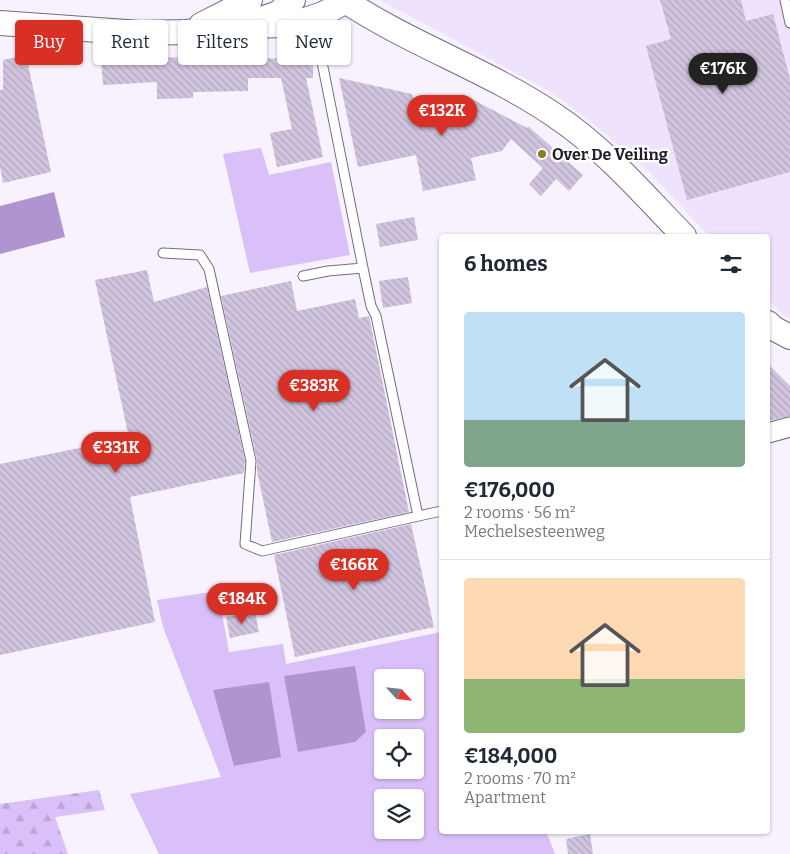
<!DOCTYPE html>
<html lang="en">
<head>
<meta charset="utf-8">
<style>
  body { margin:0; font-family:Bitter,serif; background:#f2f2f3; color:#1f2937; height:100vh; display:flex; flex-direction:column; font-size:19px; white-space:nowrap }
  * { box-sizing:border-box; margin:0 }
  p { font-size:16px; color:#747a83 }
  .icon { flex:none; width:28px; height:28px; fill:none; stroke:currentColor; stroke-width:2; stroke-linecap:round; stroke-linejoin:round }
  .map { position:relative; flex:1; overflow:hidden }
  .details { position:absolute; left:439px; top:234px; width:331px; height:600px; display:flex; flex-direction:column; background:#fff; border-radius:5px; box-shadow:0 1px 4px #0004 }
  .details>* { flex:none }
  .guide { position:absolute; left:15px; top:20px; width:349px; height:45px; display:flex; gap:10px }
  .needle { width:32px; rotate:117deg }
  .buttons { position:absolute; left:374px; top:669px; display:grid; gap:10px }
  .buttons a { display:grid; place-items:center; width:50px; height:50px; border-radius:5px; background:#fff; box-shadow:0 1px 4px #0004; font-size:25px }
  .price { position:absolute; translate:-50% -42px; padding:0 11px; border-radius:18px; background:#d93025; color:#fff; font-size:16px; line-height:32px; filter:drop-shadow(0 1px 2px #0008) }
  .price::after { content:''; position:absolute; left:50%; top:30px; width:15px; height:11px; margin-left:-8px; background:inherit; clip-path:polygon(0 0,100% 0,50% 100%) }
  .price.on { background:#222; color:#fff }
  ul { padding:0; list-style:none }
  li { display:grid; align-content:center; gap:10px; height:265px; padding:0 25px }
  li+li { border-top:1px solid #e0e1e3 }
  li span { display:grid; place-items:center; height:155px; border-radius:5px; color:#555 }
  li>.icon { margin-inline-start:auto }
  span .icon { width:90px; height:90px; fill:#fffc; stroke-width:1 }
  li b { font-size:21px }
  h2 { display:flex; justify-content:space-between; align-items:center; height:60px; padding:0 25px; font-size:21px }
  .tag { padding:0 18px; border-radius:5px; background:#fff; box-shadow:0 1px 4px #0004; font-size:18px; line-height:45px }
  .tag.on { background:#d93025; color:#fff }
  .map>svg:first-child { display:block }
  .built { fill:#eee2fd }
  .grass { fill:#dac0f9; fill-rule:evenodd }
  .forest { fill:url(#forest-firs) }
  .water { fill:#b094cf }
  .building { fill:url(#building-back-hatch) }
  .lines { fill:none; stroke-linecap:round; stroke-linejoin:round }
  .service-casing { stroke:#756b82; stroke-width:11 }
  .minor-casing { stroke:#756b82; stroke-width:21 }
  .tertiary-casing { stroke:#756b82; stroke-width:26 }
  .service { stroke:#fff; stroke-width:9 }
  .minor { stroke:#fff; stroke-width:19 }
  .tertiary { stroke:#fff; stroke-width:24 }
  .poi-dot { fill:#8e7a1f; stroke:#fff; stroke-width:2 }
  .labels { text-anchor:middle; stroke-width:4.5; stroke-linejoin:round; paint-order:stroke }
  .poi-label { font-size:16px; font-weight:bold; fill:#221e28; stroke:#fff; text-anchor:start }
</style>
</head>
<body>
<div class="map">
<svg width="790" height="854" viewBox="0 0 790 854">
  <defs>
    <pattern id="forest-firs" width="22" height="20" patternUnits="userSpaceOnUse" patternTransform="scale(1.25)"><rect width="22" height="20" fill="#dac0f9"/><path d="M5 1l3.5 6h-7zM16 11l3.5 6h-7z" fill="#bba5d5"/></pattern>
    <pattern id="building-back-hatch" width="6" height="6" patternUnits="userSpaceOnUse" patternTransform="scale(1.25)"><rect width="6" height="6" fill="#d0c4de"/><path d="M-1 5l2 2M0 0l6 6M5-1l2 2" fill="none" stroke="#b2a8be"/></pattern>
  </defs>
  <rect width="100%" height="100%" fill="#f7f2fd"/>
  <!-- built -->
  <path class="built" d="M380 0H790V318L783 315 768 299V236H709L649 172 588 119 549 91Z"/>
  <!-- grass -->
  <path class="grass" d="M261 148 269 175 331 162 350 255 250 273 223 154Z
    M218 591 229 652 283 644 286 664 441 632V831H546L555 854H159L130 794 221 777 163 627 157 600ZM382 678H415V710H382ZM382 738H415V770H382ZM382 798H415V830H382Z"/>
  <!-- forest -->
  <path class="forest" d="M99 790 105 810 55 817 68 854H0V804Z"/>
  <!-- water -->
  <path class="water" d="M54 192 65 237 0 254V206Z
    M355 666 366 732 355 742 298 752 284 676Z
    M269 682 281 757 234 766 213 690Z"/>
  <!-- building -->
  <path class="building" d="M660 0H741L746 21 773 14 790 79V172L687 200 646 46 671 39Z
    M26 55 51 172 3 183 0 167V90H3V60Z
    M136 57 313 59V78H306L323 157 277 167 270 133 292 129 281 78H248V91L193 92V98L157 99V82L103 85 101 59Z
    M339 78 412 94 416 115 459 106 462 94 527 128 528 126 583 175 569 191 556 179 541 196 529 184 543 168 511 139 502 151 471 158 476 180 423 191 416 155 358 167Z
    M414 217 418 240 380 247 376 224Z
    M147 270 154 302 207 287 245 461 244 473 130 497 155 622 0 655V464L129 438 95 280Z
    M408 277 412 303 383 308 379 281Z
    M291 281 297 311 355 299 359 318 369 316 409 512 272 542 257 471V460L221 296Z
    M768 364 790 386V416L768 421Z
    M411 524 434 627 295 657 274 555Z
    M255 612 259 632 230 638 226 617Z
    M590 834 593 854H568L566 839Z"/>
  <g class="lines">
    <!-- service casing -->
    <g class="service-casing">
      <path id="service" d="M785 0 790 23
        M163 253 200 255 209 269 251 461 245 544 262 551 441 511
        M363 268 371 306 376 316 418 516
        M303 276 328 271 363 268 319 47 310 18"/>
    </g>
    <!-- minor casing -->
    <g class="minor-casing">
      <path id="minor" d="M768 433 790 427"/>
    </g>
    <!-- tertiary casing -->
    <g class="tertiary-casing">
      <path id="tertiary" d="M344 0C411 45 488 70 554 115 604 148 643 194 684 236
        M253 22 278 13 293 0
        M0 23 140 33 186 32 242 26 290 25 323 14 346 1
        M201 25 250 0
        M768 323 773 328 790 337"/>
    </g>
    <!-- service -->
    <use href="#service" class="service"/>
    <!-- minor -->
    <use href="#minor" class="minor"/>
    <!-- tertiary -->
    <use href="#tertiary" class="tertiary"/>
  </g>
  <!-- markers -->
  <circle class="poi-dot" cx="542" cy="154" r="5"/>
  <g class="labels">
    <!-- poi labels -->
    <g class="poi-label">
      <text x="552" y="160">Over De Veiling</text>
    </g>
  </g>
</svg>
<div class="buttons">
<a><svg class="needle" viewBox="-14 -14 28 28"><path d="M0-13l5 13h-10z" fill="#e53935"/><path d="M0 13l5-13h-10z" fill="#747a83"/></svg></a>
<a><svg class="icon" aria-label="locate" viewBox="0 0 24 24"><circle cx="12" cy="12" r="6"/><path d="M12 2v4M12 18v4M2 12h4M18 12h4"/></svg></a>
<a><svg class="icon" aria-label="layers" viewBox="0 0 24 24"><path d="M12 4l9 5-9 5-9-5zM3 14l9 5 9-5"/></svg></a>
</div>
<b class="price on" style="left:723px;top:95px">€176K</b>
<b class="price" style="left:442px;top:137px">€132K</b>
<b class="price" style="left:314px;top:412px">€383K</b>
<b class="price" style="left:116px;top:474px">€331K</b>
<b class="price" style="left:354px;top:591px">€166K</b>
<b class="price" style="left:242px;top:625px">€184K</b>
<div class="guide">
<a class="tag on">Buy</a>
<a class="tag">Rent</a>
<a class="tag">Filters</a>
<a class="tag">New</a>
</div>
<section class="details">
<h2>6 homes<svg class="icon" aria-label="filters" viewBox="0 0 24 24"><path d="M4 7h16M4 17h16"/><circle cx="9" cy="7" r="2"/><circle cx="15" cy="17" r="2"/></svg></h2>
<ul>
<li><span style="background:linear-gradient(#bfe0f5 70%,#7fa58c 0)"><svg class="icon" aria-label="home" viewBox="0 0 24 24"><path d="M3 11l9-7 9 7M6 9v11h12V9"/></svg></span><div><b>€176,000</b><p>2 rooms · 56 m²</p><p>Mechelsesteenweg</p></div></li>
<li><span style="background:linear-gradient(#ffd9b3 65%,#8fb573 0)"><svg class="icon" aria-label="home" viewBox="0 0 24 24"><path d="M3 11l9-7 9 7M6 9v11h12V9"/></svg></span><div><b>€184,000</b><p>2 rooms · 70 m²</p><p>Apartment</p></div></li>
</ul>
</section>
</div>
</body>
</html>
